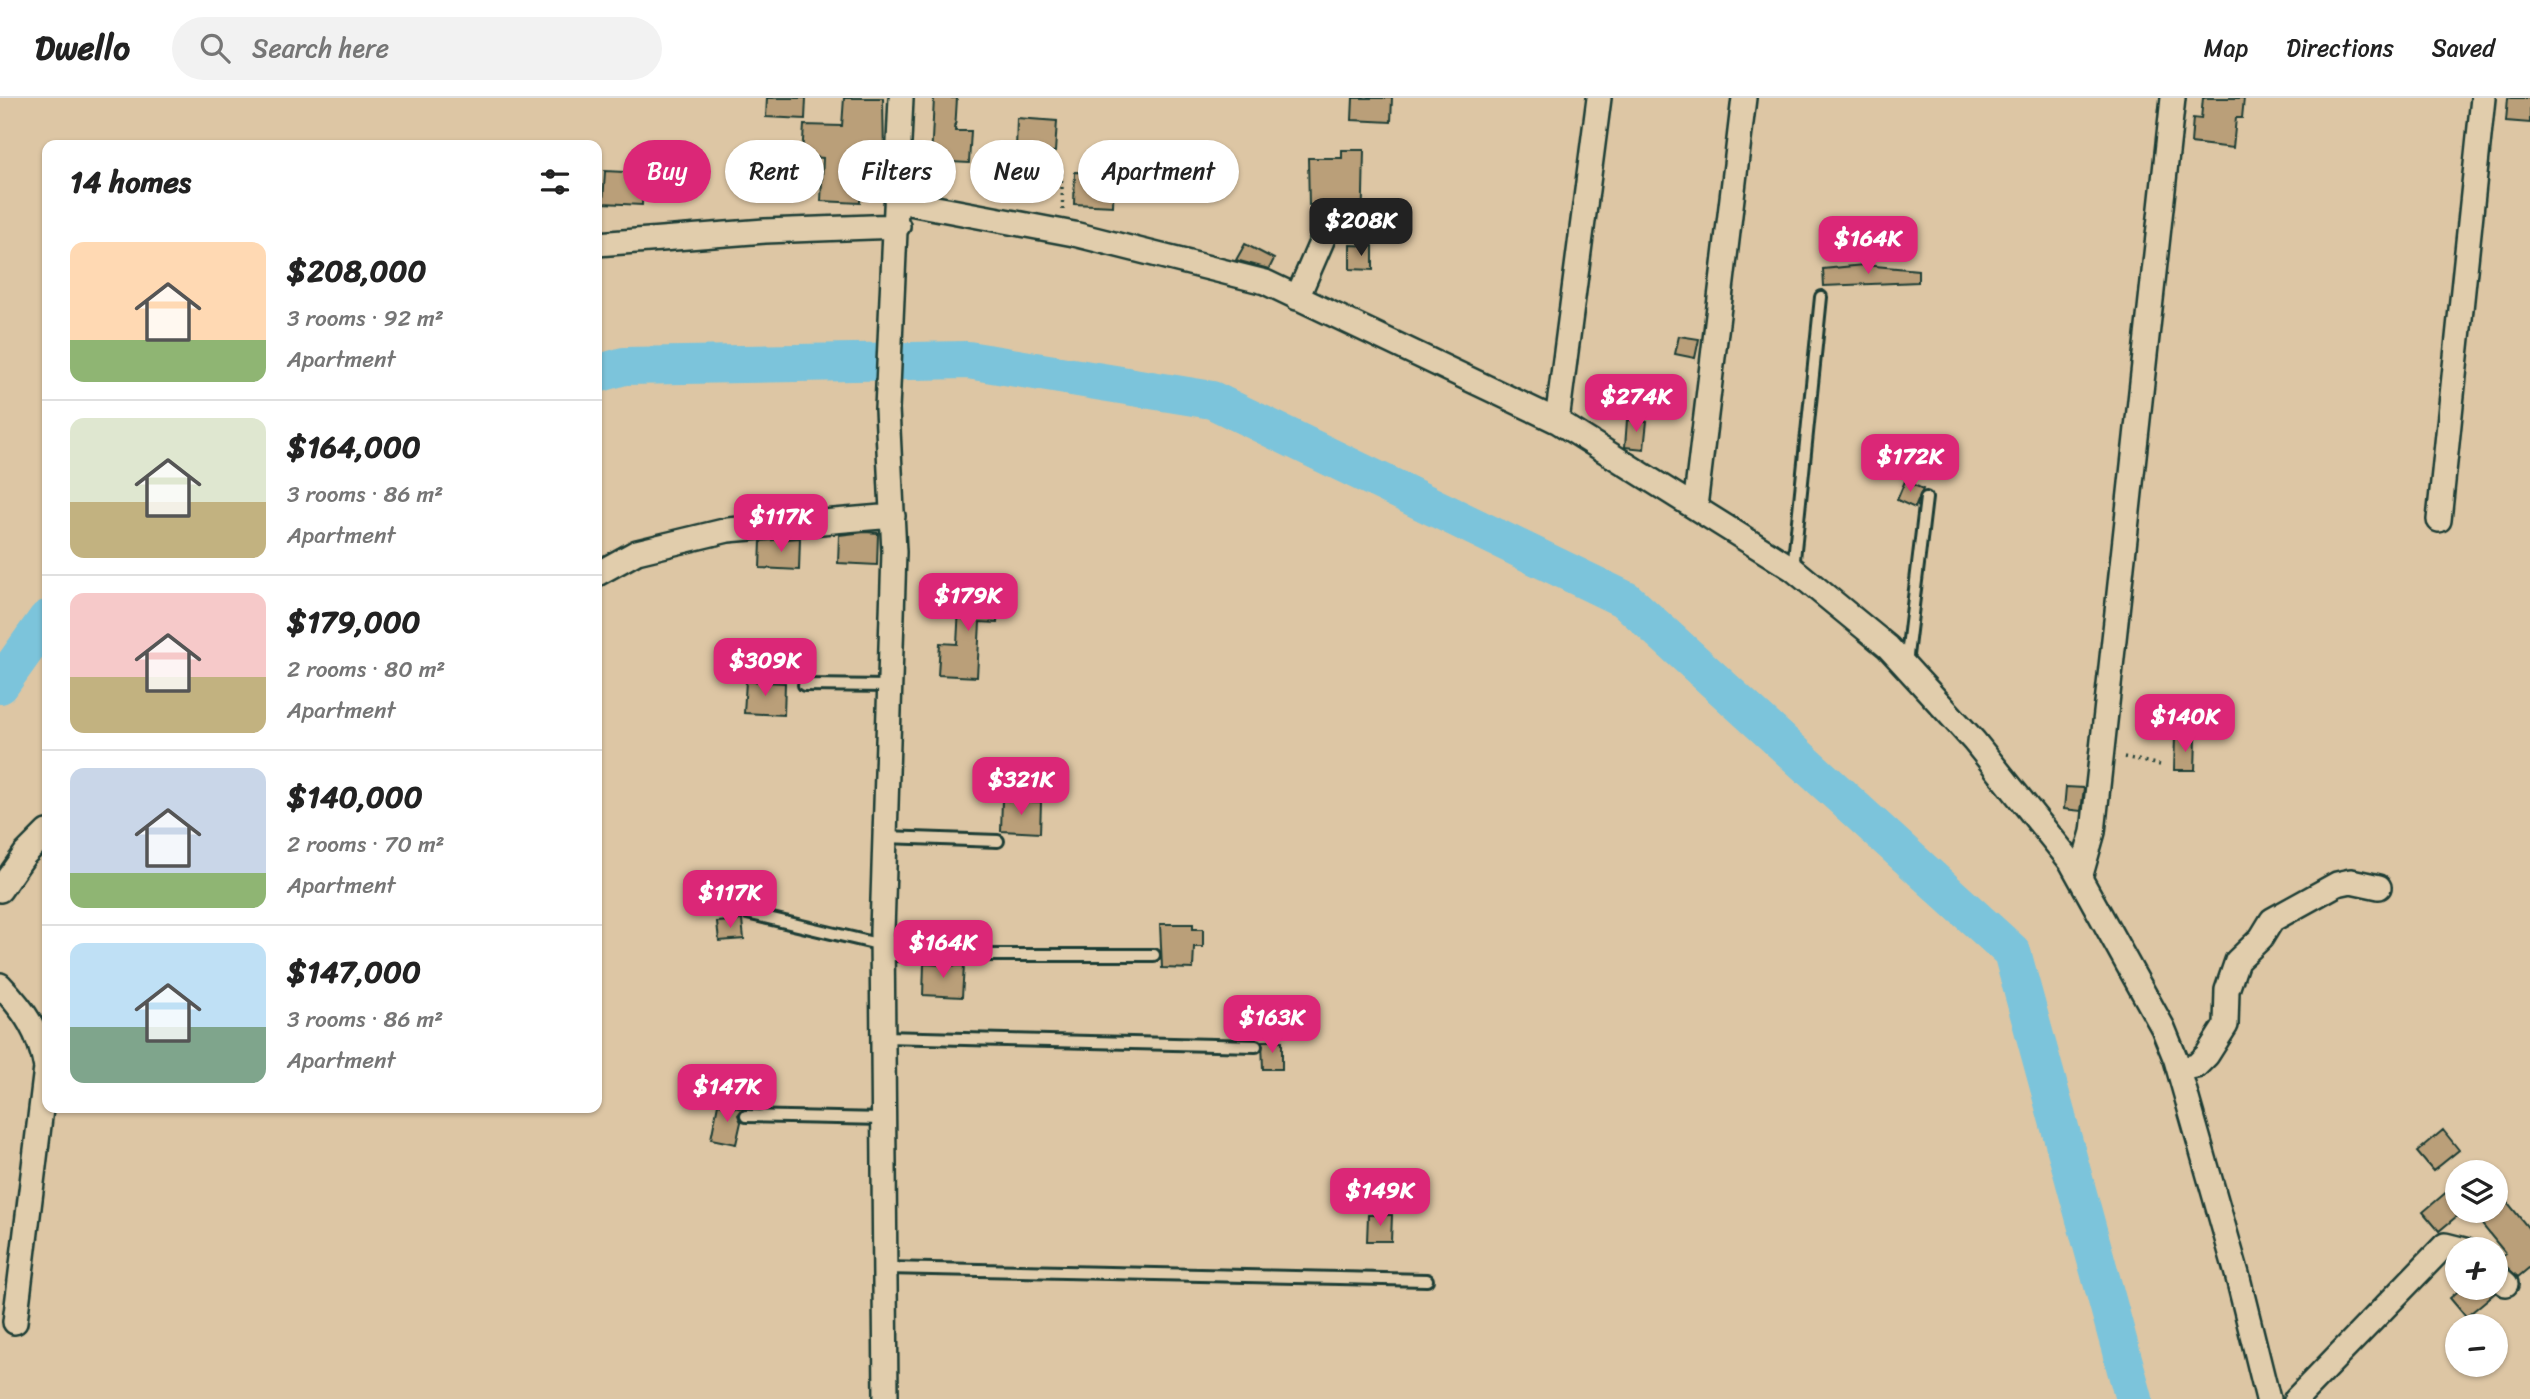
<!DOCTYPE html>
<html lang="en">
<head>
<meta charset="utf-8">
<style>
  body { margin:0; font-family:Sriracha,sans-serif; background:#f2f2f2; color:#222; height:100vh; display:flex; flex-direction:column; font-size:26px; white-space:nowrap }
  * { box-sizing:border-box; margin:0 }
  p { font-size:23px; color:#767676 }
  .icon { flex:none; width:38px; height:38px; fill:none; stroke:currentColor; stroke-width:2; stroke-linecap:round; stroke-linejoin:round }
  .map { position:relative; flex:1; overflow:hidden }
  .details { position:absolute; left:42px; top:42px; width:560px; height:973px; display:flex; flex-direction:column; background:#fff; border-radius:14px; box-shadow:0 2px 5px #0004 }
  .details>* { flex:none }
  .top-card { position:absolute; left:623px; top:42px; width:665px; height:63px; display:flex; gap:14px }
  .tools { position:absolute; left:2445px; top:1062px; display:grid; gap:14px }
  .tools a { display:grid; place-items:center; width:63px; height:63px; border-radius:50%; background:#fff; box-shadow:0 2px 5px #0004; font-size:35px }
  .price { position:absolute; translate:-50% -60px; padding:0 16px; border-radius:14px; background:#db2777; color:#fff; font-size:23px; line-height:46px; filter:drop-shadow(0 2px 4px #0008) }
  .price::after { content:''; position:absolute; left:50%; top:42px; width:21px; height:16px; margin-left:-10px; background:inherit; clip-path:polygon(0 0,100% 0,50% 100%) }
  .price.selected { background:#222; color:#fff }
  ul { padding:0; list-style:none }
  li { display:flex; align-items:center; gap:21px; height:175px; padding:0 28px }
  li+li { border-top:2px solid #e0e0e0 }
  li span { display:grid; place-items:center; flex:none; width:196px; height:140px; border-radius:14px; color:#555 }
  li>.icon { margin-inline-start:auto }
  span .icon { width:84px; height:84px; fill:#fffc; stroke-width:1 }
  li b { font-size:30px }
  h2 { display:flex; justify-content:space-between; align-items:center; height:84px; padding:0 28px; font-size:30px }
  .tag { padding:0 24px; border-radius:32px; background:#fff; box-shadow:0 2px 5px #0004; font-size:24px; line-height:63px }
  .tag.selected { background:#db2777; color:#fff }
  header { display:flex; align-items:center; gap:42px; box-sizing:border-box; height:98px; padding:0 35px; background:#fff; border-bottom:2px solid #e0e0e0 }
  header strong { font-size:33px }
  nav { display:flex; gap:38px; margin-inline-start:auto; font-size:24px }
  .search { width:490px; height:63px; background:#f2f2f2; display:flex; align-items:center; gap:18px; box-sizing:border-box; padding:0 24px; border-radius:38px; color:#767676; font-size:26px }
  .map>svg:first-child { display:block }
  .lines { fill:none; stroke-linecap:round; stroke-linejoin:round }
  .river { stroke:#7bc4db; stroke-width:38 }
  .building { fill:#ba9f79; stroke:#1f3d34; stroke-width:2 }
  .lane-casing { stroke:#1f3d34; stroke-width:16 }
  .street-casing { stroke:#1f3d34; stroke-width:28 }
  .path { stroke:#1f3d34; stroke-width:3.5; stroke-dasharray:2 5; stroke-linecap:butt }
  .lane { stroke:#e1cdac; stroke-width:10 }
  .street { stroke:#e1cdac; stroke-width:23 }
</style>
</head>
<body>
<header>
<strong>Dwello</strong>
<div class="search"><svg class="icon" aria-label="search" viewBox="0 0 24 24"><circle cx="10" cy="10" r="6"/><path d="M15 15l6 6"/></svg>Search here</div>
<nav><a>Map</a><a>Directions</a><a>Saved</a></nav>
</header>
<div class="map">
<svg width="2530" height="1301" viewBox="0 0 2530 1301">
  <rect width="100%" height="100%" fill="#ddc6a4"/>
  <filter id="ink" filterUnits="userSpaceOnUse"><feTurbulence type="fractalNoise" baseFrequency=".0143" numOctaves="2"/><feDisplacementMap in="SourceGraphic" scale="14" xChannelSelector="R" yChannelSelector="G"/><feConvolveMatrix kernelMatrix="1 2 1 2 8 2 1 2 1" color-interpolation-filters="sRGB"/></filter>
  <g filter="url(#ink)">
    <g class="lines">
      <!-- river -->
      <path class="river" d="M597 276 624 268 968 262 1212 302 1626 502 2012 854 2134 1301
        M0 587 47 521"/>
    </g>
    <!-- building -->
    <path class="building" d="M767 0H806L805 21 766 19Z
      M844 0H883L884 59 862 58 860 105 821 103 823 60 802 58 804 27 842 28Z
      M934 0H957L955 33H971L969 65 931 63Z
      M1353 0H1392L1391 24 1352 22Z
      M2203 0H2244L2242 20H2236L2233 50 2191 45 2193 20 2201 21Z
      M2508 0H2530V25L2506 23Z
      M1017 20 1057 23 1055 54 1016 52Z
      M1342 52H1364L1362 138H1339L1344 123 1340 107H1309L1308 60H1342Z
      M605 73 643 75 642 107 603 105Z
      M1075 74 1114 76 1113 108 1074 106Z
      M1245 146 1274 161 1269 171 1236 162Z
      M1350 147 1373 148V172L1350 171Z
      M1864 167 1918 172V184L1824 188 1823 171Z
      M1679 238 1699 241 1695 260 1675 256Z
      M1627 322 1647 323 1644 351 1625 349Z
      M1905 383 1923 391 1915 410 1897 402Z
      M865 434 878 435 877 467 838 465 839 437Z
      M800 440 799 472 760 470 761 443Z
      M960 491 999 494 997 525 980 524 977 579 938 577 940 545 957 546Z
      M746 583 785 585 784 617 744 615Z
      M2175 639 2196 640 2195 672H2174Z
      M2066 689 2084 690 2081 713 2064 711Z
      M1002 702 1041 704 1040 735 1001 733Z
      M742 822 744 841 719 843 717 824Z
      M1160 826H1193V831H1203V849H1194L1193 871 1162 870Z
      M924 866 964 868 962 899 923 897Z
      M1282 943V971H1263L1262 943Z
      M718 1006 743 1011 738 1017 741 1024 736 1046 711 1041Z
      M2443 1032 2459 1052 2433 1073 2417 1054Z
      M2496 1090 2530 1132V1169L2518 1179 2498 1163 2506 1156 2471 1113H2496Z
      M2449 1092 2457 1102V1113H2463L2439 1133 2423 1114Z
      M1368 1117H1392L1391 1143H1367Z
      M2462 1190H2490L2495 1195 2466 1219 2450 1200Z"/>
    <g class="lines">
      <!-- lane casing -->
      <g class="lane-casing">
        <path id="lane" d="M1793 471 1821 199
          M1906 566 1926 400
          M804 587 890 588
          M885 739 998 743
          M747 815 882 847
          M882 857H1154
          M883 939 1256 948
          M746 1018 884 1021
          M885 1170 1427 1182"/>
      </g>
      <!-- street casing -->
      <g class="street-casing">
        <path id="street" d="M899 103 1074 136 1265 184 1557 323 1793 471 1888 549 1974 643 2071 764 2163 930 2176 962 2237 1176 2268 1301
          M597 146 765 133 898 128
          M1297 200 1330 124
          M1557 323 1599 0
          M1695 409 1744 0
          M2439 422 2483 0
          M597 476 637 454 728 432 893 418
          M2080 780 2093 734 2173 0
          M0 792 25 756 47 734
          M0 887C25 913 40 935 46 970L15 1224
          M2179 971 2196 968 2207 957 2226 927 2227 892 2237 863 2261 840 2272 822 2337 786 2351 783 2379 789
          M2496 1177 2506 1186
          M886 1301 882 833 894 454 887 311 901 0
          M2296 1301 2445 1147 2465 1152"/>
      </g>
      <!-- path -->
      <path class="path" d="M1061 68 1063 114
        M2124 659 2160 667"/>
      <!-- lane -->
      <use href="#lane" class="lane"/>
      <!-- street -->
      <use href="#street" class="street"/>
    </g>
  </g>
</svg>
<div class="tools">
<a><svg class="icon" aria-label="layers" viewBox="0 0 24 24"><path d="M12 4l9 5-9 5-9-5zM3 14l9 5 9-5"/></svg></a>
<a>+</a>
<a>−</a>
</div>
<b class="price selected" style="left:1361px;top:160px">$208K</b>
<b class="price" style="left:1868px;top:178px">$164K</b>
<b class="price" style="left:1636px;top:336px">$274K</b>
<b class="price" style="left:1910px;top:396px">$172K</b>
<b class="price" style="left:781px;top:456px">$117K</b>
<b class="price" style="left:968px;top:535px">$179K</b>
<b class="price" style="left:765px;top:600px">$309K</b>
<b class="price" style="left:2185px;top:656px">$140K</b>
<b class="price" style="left:1021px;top:719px">$321K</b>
<b class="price" style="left:730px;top:832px">$117K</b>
<b class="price" style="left:943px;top:882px">$164K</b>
<b class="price" style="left:1272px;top:957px">$163K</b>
<b class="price" style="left:727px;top:1026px">$147K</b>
<b class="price" style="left:1380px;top:1130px">$149K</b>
<div class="top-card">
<a class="tag selected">Buy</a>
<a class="tag">Rent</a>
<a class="tag">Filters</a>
<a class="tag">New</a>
<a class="tag">Apartment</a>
</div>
<section class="details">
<h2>14 homes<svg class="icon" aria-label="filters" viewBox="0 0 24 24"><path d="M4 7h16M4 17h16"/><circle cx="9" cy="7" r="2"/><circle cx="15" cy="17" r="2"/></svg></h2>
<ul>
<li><span style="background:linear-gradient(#ffd9b3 70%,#8fb573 0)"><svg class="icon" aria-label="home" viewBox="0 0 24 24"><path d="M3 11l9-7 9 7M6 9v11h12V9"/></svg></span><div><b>$208,000</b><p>3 rooms · 92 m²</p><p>Apartment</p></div></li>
<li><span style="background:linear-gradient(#dfe7d0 60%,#c2b280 0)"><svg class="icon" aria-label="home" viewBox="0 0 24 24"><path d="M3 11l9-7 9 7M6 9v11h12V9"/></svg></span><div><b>$164,000</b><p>3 rooms · 86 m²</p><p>Apartment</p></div></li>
<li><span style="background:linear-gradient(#f6c9c9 60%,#c2b280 0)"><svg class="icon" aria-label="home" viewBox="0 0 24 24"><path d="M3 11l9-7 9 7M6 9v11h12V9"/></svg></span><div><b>$179,000</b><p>2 rooms · 80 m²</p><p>Apartment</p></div></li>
<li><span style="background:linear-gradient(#c9d6e8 75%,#8fb573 0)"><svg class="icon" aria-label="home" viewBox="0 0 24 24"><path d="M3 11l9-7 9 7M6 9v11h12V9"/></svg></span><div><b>$140,000</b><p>2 rooms · 70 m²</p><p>Apartment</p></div></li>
<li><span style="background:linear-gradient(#bfe0f5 60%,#7fa58c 0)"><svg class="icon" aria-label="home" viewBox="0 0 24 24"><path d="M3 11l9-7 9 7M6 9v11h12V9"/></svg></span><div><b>$147,000</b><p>3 rooms · 86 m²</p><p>Apartment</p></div></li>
</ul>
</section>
</div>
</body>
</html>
